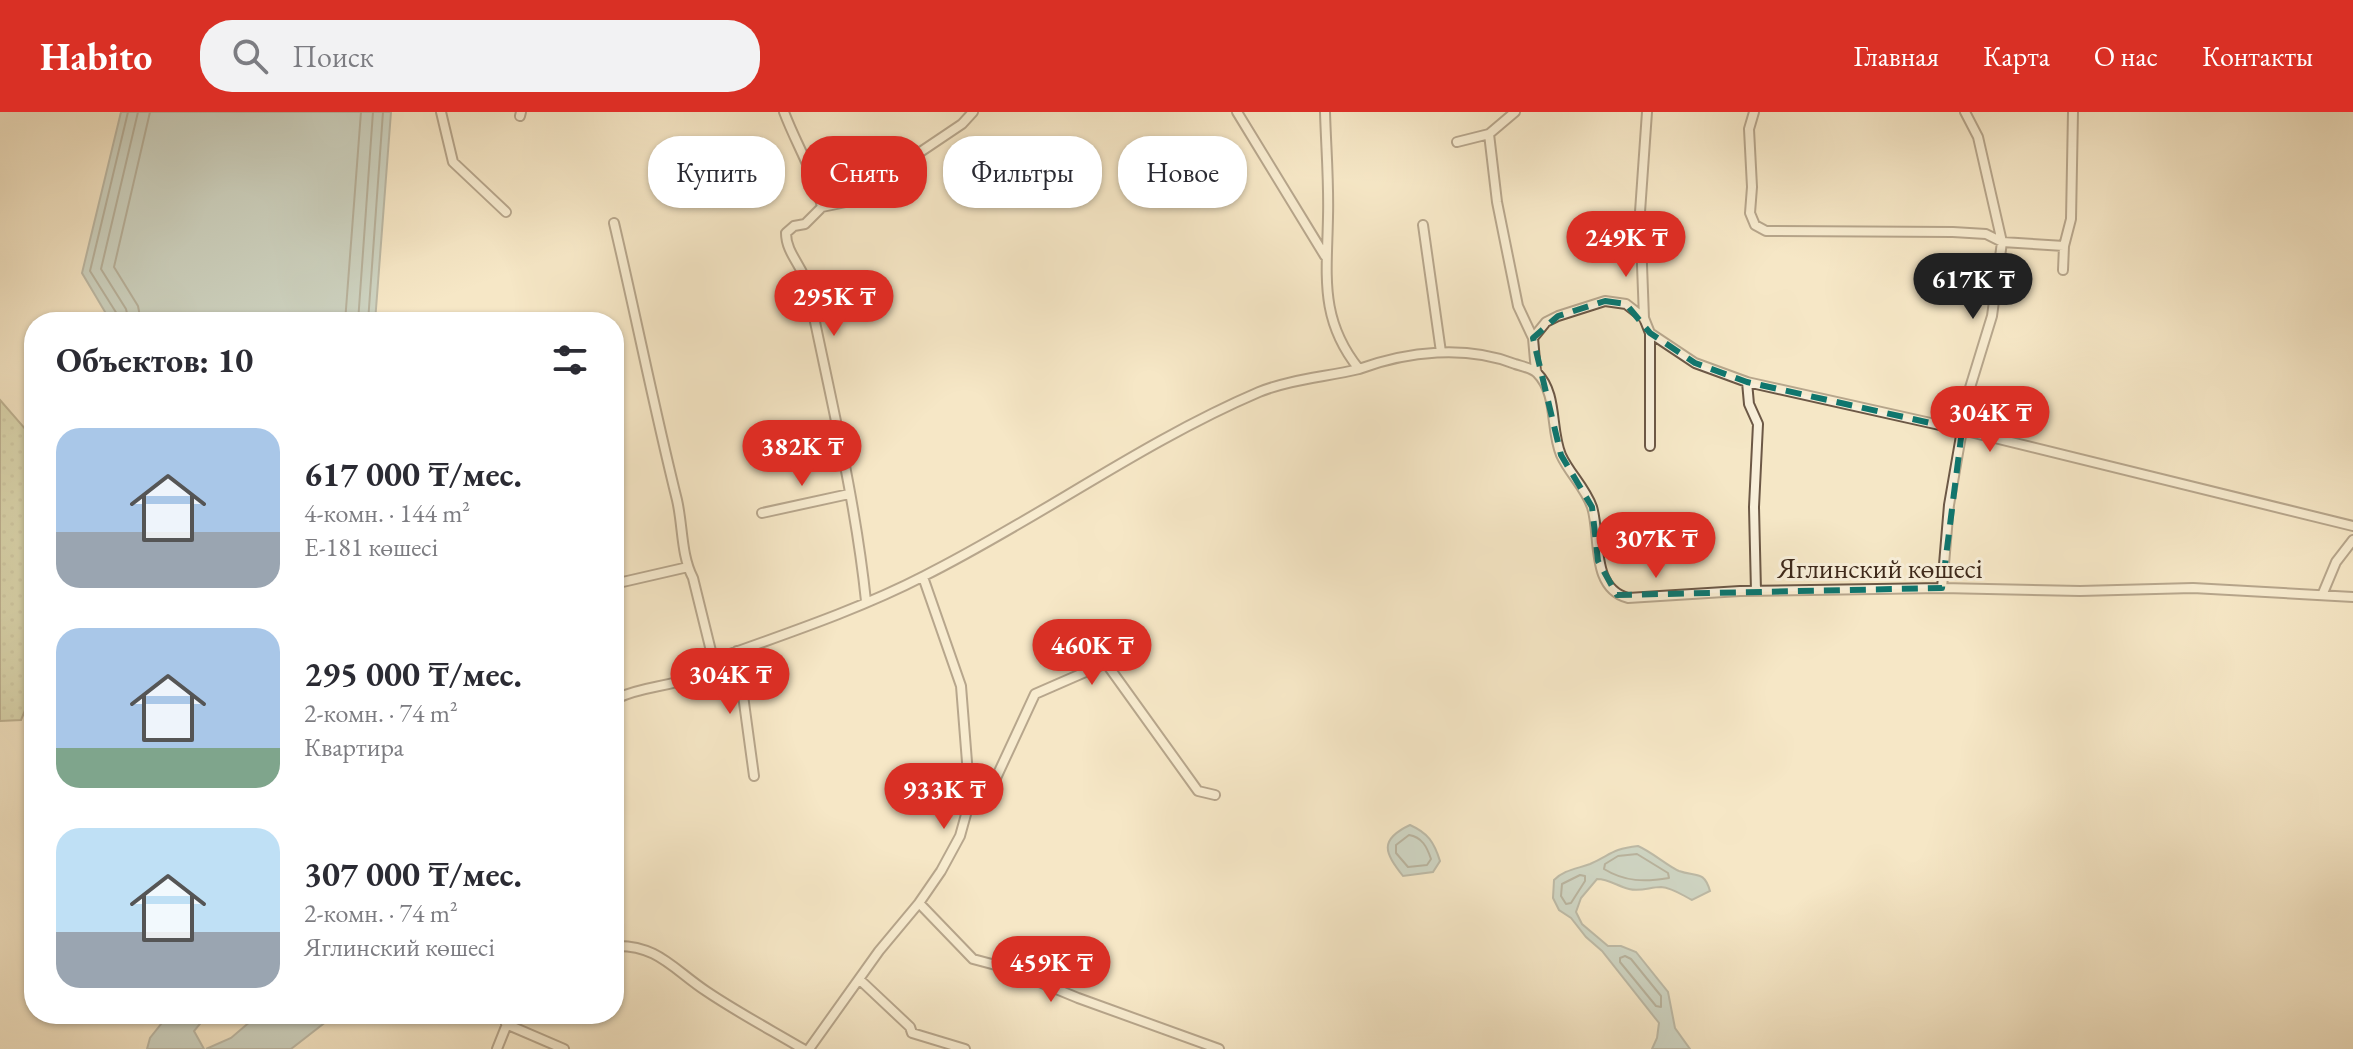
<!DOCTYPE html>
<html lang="ru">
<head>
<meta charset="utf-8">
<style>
  body { margin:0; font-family:"EB Garamond",serif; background:#f2f2f3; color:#2b2b33; height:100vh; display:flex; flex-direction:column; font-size:30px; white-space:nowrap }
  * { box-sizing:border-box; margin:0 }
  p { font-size:26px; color:#7c7c81 }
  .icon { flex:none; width:44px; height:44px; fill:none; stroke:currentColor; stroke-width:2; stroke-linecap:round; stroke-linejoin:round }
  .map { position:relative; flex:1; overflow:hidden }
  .panel { position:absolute; left:24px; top:200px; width:600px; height:712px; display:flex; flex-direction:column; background:#fff; border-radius:32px; box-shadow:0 2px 6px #0004 }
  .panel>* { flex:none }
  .banner { position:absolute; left:648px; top:24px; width:760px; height:72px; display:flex; gap:16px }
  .price { position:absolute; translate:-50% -68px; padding:0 18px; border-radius:28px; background:#d93025; color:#fff; font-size:26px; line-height:52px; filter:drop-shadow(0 2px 4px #0008) }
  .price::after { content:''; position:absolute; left:50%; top:48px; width:24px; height:18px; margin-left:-12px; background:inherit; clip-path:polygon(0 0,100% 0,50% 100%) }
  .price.current { background:#222; color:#fff }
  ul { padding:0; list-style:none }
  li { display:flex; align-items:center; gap:24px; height:200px; padding:0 32px }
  li span { display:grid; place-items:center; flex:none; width:224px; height:160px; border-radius:24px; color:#555 }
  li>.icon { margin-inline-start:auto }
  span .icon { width:96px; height:96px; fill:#fffc; stroke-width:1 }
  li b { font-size:34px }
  h2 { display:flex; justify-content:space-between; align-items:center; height:96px; padding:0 32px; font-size:34px }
  .pill { padding:0 28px; border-radius:32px; background:#fff; box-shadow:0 2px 6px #0004; font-size:28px; line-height:72px }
  .pill.current { background:#d93025; color:#fff }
  header { display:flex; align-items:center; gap:48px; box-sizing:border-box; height:112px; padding:0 40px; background:#d93025; color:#fff }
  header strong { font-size:38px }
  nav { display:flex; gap:44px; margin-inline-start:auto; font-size:28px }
  .search { width:560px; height:72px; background:#f2f2f3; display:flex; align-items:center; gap:20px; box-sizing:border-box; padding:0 28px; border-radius:32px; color:#7c7c81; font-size:30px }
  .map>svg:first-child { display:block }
  .garden { fill:url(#garden-dots); stroke:#7e7758; stroke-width:2 }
  .water { fill:#a0bebe; stroke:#79827d; stroke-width:2 }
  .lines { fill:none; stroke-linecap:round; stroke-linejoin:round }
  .shore { stroke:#6f746c; stroke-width:2 }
  .minor-casing { stroke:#6c5846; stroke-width:12 }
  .minor { stroke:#f8efda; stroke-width:8 }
  .marked { fill:none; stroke:#0f766e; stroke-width:6; stroke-dasharray:16 10; stroke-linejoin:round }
  .labels { text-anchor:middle; stroke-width:6; stroke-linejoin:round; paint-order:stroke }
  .street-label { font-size:28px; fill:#3e291b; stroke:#f8efda }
</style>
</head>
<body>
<header>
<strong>Habito</strong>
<div class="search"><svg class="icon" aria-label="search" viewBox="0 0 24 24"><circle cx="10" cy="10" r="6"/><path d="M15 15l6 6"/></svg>Поиск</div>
<nav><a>Главная</a><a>Карта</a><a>О нас</a><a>Контакты</a></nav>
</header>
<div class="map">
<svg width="2353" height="937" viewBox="0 0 2353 937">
  <defs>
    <pattern id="garden-dots" width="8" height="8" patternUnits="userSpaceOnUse" patternTransform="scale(2)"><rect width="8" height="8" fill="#bdc594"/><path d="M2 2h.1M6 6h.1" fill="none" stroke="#a4a97f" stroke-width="1.8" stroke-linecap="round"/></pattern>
  </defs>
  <rect width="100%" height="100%" fill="#f5e7c6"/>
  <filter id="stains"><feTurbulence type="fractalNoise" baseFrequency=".0025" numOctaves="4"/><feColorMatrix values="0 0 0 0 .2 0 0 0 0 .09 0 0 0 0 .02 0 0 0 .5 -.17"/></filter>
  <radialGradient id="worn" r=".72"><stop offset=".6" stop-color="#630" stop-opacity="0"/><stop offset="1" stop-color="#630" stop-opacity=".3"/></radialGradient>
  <!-- garden -->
  <path class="garden" d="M0 288 34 327V361L27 369 31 457 34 460V577L21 608 0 609Z"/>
  <!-- water -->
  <path class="water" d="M121 0H391L375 210H111L82 161Z
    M1410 713C1428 721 1434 730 1440 749L1433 760 1403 764C1385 741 1378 728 1410 713Z
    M1638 734C1652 740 1669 755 1679 759 1696 765 1704 758 1710 779L1692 788C1682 783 1673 776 1661 775 1650 775 1641 780 1629 777 1617 774 1609 767 1597 767L1581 786 1576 800 1582 812 1608 834H1621L1636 840 1668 880 1675 916 1690 937H1652L1657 926 1659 911 1602 839 1586 825 1571 806 1559 798 1553 786 1554 768C1564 758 1576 757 1590 752 1611 743 1611 737 1638 734Z
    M169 902H208L194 919 204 937H147L150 926Z
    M259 902H336L291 937H206L231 926Z"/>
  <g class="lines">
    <!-- shore -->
    <path class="shore" d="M119 210 117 202 90 159 128 0
      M129 210 126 197 101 157 138 0
      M141 210 138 194 114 155 150 0
      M345 210 361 0
      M358 210 373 0
      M368 210 383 0
      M1409 723C1422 725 1427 735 1431 747L1427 753 1408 755 1396 741V733Z
      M1637 742 1668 761 1669 766C1645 770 1625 770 1604 757L1605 752 1618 744Z
      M1580 763 1585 764V769L1571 791 1566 792 1561 784 1562 772Z
      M1625 844 1631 847 1661 884V895L1656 894 1620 850V846Z"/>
    <!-- minor casing -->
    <g class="minor-casing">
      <path id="minor" d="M441 0 453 50 506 100
        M784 0C796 32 815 62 822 95L805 112 794 114 786 121C786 142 804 155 808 176 829 280 855 384 866 489
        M1237 0 1325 144
        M1325 0C1326 35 1329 70 1328 105 1327 164 1319 207 1359 257 1408 239 1466 233 1515 252 1521 254 1532 256 1537 261 1558 282 1550 317 1561 343 1569 361 1585 375 1592 395 1601 424 1590 476 1628 486L1740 479 1942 476 2080 479 2193 476 2353 485
        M1647 0 1640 100 1644 206 1650 221V334
        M1754 0 1749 17 1752 75 1750 101 1755 113 1766 119 1953 120 1986 122 2002 130 2064 134
        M520 4 521 0
        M1489 22 1515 0
        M1457 30 1489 22 1497 90 1518 194 1533 226 1536 260
        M822 95 846 90 962 12 973 0
        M614 111C636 204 654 296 677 388 683 414 681 443 693 466L711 539 716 547
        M1423 113 1441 240
        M2063 158 2064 134 2071 107 2073 0
        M1650 221 1695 251 1747 270 1962 318 2353 414
        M1533 226 1546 210 1558 204 1605 189 1626 192 1644 206
        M1747 270 1749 292 1758 312 1754 395 1756 479
        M762 401 849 382
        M614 472 688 455
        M1942 476 1949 393 1962 318 1961 305 1992 204 2002 130 1978 25 1965 0
        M2323 481 2336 450 2353 428
        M737 539 754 664
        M618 586C650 570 693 577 716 547 785 522 858 498 924 464 1038 407 1142 330 1259 280 1291 267 1326 265 1359 257
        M970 688 990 679 1035 582 1106 551 1198 679 1215 683
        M919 791 973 847 1003 855 1078 886 1219 937
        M614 834C657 832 674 858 706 879 737 900 771 918 803 937
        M859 867 910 915 912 921 965 937
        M506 912 564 937
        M497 937 511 902
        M809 937 879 839 919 791 941 759 960 724 970 688 961 574 923 465"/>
    </g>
    <!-- minor -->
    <use href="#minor" class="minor"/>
  </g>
  <!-- marked area -->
  <path d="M0 0H2353V937H0ZM1605 189 1626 192 1650 221 1695 251 1747 270 1962 318 1942 476 1617 483 1598 449 1592 395 1561 343 1533 226 1558 204Z" fill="#f5e7c6" fill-opacity=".55" fill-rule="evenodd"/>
  <path class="marked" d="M1605 189 1626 192 1650 221 1695 251 1747 270 1962 318 1942 476 1617 483 1598 449 1592 395 1561 343 1533 226 1558 204Z"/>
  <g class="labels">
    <!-- street labels -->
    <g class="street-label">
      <text x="1880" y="466">Яглинский көшесі</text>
    </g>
  </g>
  <rect width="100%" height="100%" filter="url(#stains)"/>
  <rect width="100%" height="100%" fill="url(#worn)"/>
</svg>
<b class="price" style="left:1626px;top:167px">249K ₸</b>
<b class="price current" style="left:1973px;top:209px">617K ₸</b>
<b class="price" style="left:834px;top:226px">295K ₸</b>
<b class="price" style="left:1990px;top:342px">304K ₸</b>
<b class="price" style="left:802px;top:376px">382K ₸</b>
<b class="price" style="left:1656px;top:468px">307K ₸</b>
<b class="price" style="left:1092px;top:575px">460K ₸</b>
<b class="price" style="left:730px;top:604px">304K ₸</b>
<b class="price" style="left:944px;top:719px">933K ₸</b>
<b class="price" style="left:1051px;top:892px">459K ₸</b>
<div class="banner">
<a class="pill">Купить</a>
<a class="pill current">Снять</a>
<a class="pill">Фильтры</a>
<a class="pill">Новое</a>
</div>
<section class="panel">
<h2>Объектов: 10<svg class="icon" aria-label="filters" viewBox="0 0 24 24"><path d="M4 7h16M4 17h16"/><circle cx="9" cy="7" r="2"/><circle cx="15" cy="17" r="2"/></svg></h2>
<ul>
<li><span style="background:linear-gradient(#a9c7e8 65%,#9aa5b1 0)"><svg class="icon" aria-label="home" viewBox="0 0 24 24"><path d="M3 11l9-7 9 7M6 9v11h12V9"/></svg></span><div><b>617 000 ₸/мес.</b><p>4-комн. · 144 m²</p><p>Е-181 көшесі</p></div></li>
<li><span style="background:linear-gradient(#a9c7e8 75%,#7fa58c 0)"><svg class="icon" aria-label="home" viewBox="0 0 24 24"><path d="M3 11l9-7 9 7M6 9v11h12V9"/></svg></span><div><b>295 000 ₸/мес.</b><p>2-комн. · 74 m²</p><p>Квартира</p></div></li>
<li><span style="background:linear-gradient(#bfe0f5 65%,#9aa5b1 0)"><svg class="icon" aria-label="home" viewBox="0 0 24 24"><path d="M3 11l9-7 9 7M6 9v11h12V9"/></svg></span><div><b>307 000 ₸/мес.</b><p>2-комн. · 74 m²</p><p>Яглинский көшесі</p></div></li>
</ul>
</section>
</div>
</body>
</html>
